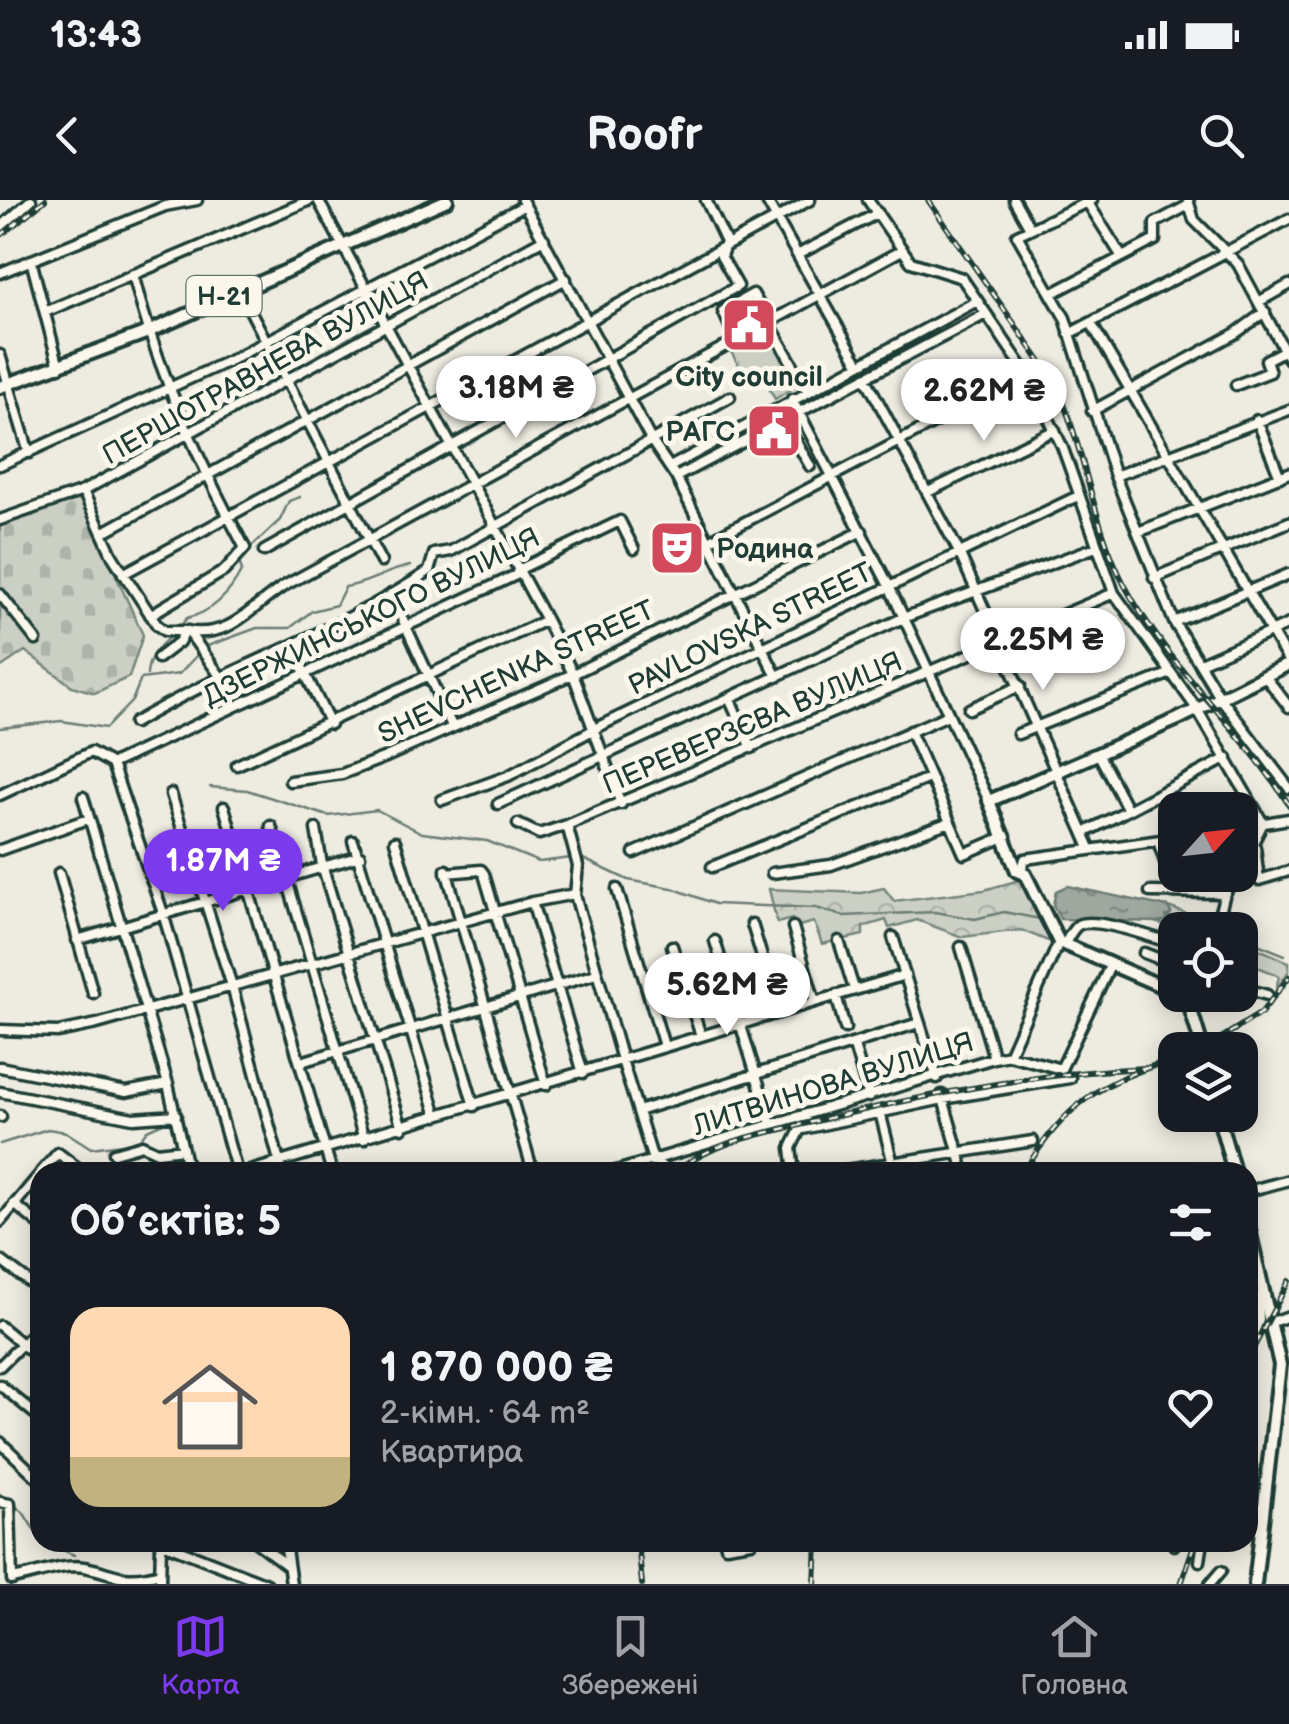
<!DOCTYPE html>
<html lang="uk">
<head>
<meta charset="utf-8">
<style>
  body { margin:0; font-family:"Balsamiq Sans",sans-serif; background:#20242c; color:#f1f3f6; height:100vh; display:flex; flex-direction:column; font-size:38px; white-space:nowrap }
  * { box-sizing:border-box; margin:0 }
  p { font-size:32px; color:#9ea1a6 }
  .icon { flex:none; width:55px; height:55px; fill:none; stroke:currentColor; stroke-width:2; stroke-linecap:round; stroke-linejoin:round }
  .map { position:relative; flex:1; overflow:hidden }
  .side { position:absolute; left:30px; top:962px; width:1228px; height:390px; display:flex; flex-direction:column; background:#171b24; border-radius:30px; box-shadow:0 5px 25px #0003 }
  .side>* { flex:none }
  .needle { width:65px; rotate:63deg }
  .controls { position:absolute; left:1158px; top:592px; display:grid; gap:20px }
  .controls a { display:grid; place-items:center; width:100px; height:100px; border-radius:20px; background:#171b24; box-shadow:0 5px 25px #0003; font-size:50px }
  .price { position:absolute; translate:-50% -85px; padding:0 22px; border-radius:35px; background:#fff; color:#222; font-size:32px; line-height:65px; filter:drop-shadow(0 2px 5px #0008) }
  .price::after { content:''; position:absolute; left:50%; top:60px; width:30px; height:22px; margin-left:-15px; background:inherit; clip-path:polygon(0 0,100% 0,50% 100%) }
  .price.on { background:#7c3aed; color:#fff }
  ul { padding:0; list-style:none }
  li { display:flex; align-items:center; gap:30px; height:250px; padding:0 40px }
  li span { display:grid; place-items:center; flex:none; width:280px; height:200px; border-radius:30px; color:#555 }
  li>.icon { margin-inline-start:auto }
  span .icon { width:120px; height:120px; fill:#fffc; stroke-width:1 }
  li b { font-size:42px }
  h2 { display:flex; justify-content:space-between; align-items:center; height:120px; padding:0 40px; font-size:42px }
  .status { display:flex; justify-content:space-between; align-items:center; height:70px; padding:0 50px; background:#171b24; direction:ltr }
  .status svg { height:28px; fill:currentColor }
  header { display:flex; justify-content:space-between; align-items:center; height:130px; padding:0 40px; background:#171b24; font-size:45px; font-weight:600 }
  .tab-bar { display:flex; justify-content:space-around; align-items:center; height:140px; border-top:2px solid #363941; background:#171b24; font-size:28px; color:#9ea1a6 }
  .tab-bar a { display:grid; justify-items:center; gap:5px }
  .tab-bar .on { color:#7c3aed }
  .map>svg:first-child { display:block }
  .forest { fill:url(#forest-crowns); stroke:#75867c; stroke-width:2.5 }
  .wetland { fill:url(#wetland-marsh); stroke:#75867c; stroke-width:2.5 }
  .cemetery { fill:url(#cemetery-stones); stroke:#75867c; stroke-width:2.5 }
  .park { fill:url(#park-tufts); stroke:#75867c; stroke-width:2.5 }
  .water { fill:url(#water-ripples); stroke:#6c7d74; stroke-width:2.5 }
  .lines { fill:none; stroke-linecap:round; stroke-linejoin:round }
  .stream { stroke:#6c7d74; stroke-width:2.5 }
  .minor-casing { stroke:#1f3d34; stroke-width:15 }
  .major-casing { stroke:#1f3d34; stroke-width:18 }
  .minor { stroke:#fbf7ec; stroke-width:8 }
  .major { stroke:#fbf7ec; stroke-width:10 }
  .rail-casing { stroke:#1f3d34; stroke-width:6 }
  .rail { stroke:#fbf7ec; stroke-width:2.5; stroke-dasharray:8; stroke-linecap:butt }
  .labels { text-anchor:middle; stroke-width:10; stroke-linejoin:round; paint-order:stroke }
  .shield { fill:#fbf7ec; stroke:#61756b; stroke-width:2.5 }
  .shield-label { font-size:25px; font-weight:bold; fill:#1f3d34 }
  .street-label { font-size:28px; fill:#1f3d34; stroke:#fbf7ec }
  .poi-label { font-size:28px; font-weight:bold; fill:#1f3d34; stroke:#fbf7ec }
</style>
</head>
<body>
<div class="status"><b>13:43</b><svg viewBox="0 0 49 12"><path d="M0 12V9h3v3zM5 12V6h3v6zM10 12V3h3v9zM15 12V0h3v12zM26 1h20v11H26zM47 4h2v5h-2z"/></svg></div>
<header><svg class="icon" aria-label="back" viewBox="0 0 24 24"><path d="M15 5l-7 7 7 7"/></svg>Roofr<svg class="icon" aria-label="search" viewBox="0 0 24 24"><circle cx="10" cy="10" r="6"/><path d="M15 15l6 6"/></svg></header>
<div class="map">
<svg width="1289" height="1384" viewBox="0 0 1289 1384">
  <defs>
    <pattern id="forest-crowns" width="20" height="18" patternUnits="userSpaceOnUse" patternTransform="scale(2.5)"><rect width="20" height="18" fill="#cbcfc4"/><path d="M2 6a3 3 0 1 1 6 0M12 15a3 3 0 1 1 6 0" fill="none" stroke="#aeb3a9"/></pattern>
    <pattern id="wetland-marsh" width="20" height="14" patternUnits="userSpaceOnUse" patternTransform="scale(2.5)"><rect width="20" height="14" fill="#cbcfc4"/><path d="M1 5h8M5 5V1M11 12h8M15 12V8" fill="none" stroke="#aeb3a9"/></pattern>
    <pattern id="cemetery-stones" width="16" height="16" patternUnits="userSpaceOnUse" patternTransform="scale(2.5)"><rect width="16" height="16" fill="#cbcfc4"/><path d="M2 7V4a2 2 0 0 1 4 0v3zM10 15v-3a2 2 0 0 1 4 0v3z" fill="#aeb3a9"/></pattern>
    <pattern id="park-tufts" width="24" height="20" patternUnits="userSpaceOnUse" patternTransform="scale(2.5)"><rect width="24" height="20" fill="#cbcfc4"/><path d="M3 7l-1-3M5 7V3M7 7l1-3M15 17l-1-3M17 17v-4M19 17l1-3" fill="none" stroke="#aeb3a9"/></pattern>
    <pattern id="water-ripples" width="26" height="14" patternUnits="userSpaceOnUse" patternTransform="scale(2.5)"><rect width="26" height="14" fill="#9fa89f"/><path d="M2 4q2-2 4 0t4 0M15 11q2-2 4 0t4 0" fill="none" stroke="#818a82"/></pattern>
  </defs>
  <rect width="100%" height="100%" fill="#eeece1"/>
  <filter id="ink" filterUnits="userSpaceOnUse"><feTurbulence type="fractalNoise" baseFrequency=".01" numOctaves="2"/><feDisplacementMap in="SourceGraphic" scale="20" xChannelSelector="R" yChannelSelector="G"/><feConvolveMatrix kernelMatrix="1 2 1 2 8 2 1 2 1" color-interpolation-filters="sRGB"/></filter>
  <g filter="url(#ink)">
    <!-- forest -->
    <path class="forest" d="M1023 679 1052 737 1048 741 1021 730 962 737 917 720 889 728 886 720 863 727V735L822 744 814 722 795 727 792 719 777 723 769 689 861 693 884 688 894 701 984 690Z
      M1240 741 1289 762V771L1276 790 1279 776 1249 763 1252 755 1240 748Z"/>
    <!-- wetland -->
    <path class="wetland" d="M1168 707 1212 723 1210 730H1178L1155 722 1166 721Z"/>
    <!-- cemetery -->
    <path class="cemetery" d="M80 296 143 435 129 477 95 493 72 486 25 451 0 468V324Z"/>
    <!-- park -->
    <path class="park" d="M770 126 801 183 775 199 763 177 749 184 730 150Z"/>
    <!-- water -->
    <path class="water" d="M1067 686 1168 707 1171 713 1165 721 1156 722 1060 719 1053 705 1056 691Z"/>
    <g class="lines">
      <!-- stream -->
      <path class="stream" d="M247 351 280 320 289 301 300 297
        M205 447 257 428H290L312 411 336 405 345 387C369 384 386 370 410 366
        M147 475C148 447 173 439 187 418 212 412 230 394 242 370L238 360
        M0 528 61 521 106 528 132 501 141 479 179 474 199 453
        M210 587 247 590 328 616 377 610 422 633 487 641 539 662 571 658
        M579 657 628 680 672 688 715 704 816 708 843 716 935 712 975 719 1004 712 1040 719
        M1166 716 1211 728
        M1240 737 1285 755
        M0 944 48 929 66 932 91 948 138 942 147 930 172 919
        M0 1294 23 1312 40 1339
        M45 1342 74 1355"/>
      <!-- minor casing -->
      <g class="minor-casing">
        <path id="minor" d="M318 0 546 420 573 474 621 604
          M522 0 651 240 676 277 777 477
          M766 0 858 162
          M868 0 911 62 962 78 1027 174 1062 246 1114 393 1197 509 1263 623 1240 669
          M1014 0 1030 28
          M1086 0 1122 57
          M1092 0 1017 35 1065 118 1115 276 1174 422 1219 496 1289 588
          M1188 0 1194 20 1238 64 1289 159
          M0 28 31 0
          M799 54 878 13
          M31 60 59 167
          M0 73 165 6 197 0
          M133 74C156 168 199 263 245 348L224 371 150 415
          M239 89 381 362
          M1053 93 1155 40V23L1187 6
          M1260 101 1289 85
          M45 112 310 0
          M1091 123 1289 462
          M1069 134 1289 19
          M737 142 723 111 753 94 807 190
          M0 155 29 253
          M865 177 959 352 1090 648
          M1236 185 1270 172 1266 160 1289 148
          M792 199 889 386 989 601
          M1092 211 1236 133 1265 112
          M784 220 810 266
          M1257 220 1280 277
          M0 265 233 159 525 5
          M670 267 977 101
          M1115 276 1289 210
          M676 277 986 114
          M83 291 113 357 157 425 165 431H185
          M928 292 1055 230
          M0 320 83 291 544 39
          M1138 332 1289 273
          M102 333 566 79
          M707 342 1027 174
          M264 351 738 86 721 56 726 42 706 0
          M123 374 810 0
          M1154 378 1289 322
          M0 394 36 440
          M391 394 452 526
          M1174 422 1289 374
          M188 431 220 476
          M292 447 330 524
          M158 458 179 442 185 431C231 439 247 410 284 386L902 50
          M1200 463 1289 424
          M1264 475 1289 507
          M729 498 752 548
          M969 509 1020 486
          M134 523C229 466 337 434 429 371L434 354 451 351 730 197
          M910 531 964 654 1006 636
          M1018 534 1171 473
          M1099 555 1128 610
          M112 564 516 375 518 370 620 321 634 349
          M237 565 546 420
          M290 581 342 574 386 557 573 474 862 331
          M171 594 232 786 282 972
          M0 595 91 552 112 564 163 713 237 972
          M83 597 168 884 188 972
          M442 600 508 576 602 525 1078 296
          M498 604 903 418 1096 347
          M224 607 332 972
          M518 624 539 634 567 625 1114 393
          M567 625 578 666 575 695 622 860 653 960 670 972
          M271 626 364 939
          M1240 627 1289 619
          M316 629 322 665 402 928
          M1084 633 1227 558
          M353 641 437 916
          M395 641 474 906
          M1158 641 1175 692
          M1255 647 1259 680 1289 671
          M0 650 88 619
          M634 653 948 515
          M712 667 929 578
          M446 670 533 972
          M1021 672 1025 659 1175 638
          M59 673 93 793
          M446 673 481 670 484 674 546 885
          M772 673 831 665 950 622
          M617 689 664 846
          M1150 692 1225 693
          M532 702 575 694
          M752 724 779 813
          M793 727 815 802
          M1215 730 1225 693 1236 675
          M893 737 937 878
          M77 740 360 656
          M715 741 771 924
          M839 741 854 789
          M1064 745C1068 739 1072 729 1078 725 1096 716 1156 739 1175 744
          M672 746 701 836
          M961 747 994 858
          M1144 753 1175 765
          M1240 787 1267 795
          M836 795 845 828
          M0 830 58 832 97 824 532 702 583 873
          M854 846 869 897
          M1009 855 1059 742
          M301 862 596 774
          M0 867 126 892 168 884
          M0 892 133 918 176 915
          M942 895 964 972
          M638 911 919 823
          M880 912 892 960
          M0 916 1 917
          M803 929 943 899 1070 878
          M114 953 142 945 157 952 183 949
          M41 972 58 953 83 972
          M247 972 905 775
          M613 972 994 858 1009 855 1061 869 1110 766
          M794 972 791 948 807 915
          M833 972 1033 941
          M1248 991 1289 980
          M14 1004 40 1025
          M0 1022 40 974
          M0 1060 40 1090
          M1272 1122 1289 1116
          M0 1126 40 1159
          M1248 1148 1259 1120 1258 1096 1264 1092
          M0 1166 40 1126
          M0 1185 40 1218
          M0 1242 40 1280
          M0 1302 10 1304 12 1380
          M160 1342 267 1384
          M256 1342 288 1366
          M285 1342 291 1384
          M725 1342 726 1346 751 1342
          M1174 1345 1175 1342
          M1200 1361 1203 1342
          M12 1379C32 1376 64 1363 84 1367 114 1372 121 1384 160 1373
          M160 1384 161 1343
          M1210 1384 1221 1371"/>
      </g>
      <!-- major casing -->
      <g class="major-casing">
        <path id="major" d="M0 187 148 132 447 0
          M1175 792 1059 742 1025 674 1017 671 989 601 1178 519 1289 464
          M1179 795 1190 807 1203 850
          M1218 915 1234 972
          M1248 1025 1280 1165 1255 1384"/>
      </g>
      <!-- minor -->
      <use href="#minor" class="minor"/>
      <!-- major -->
      <use href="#major" class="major"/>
      <!-- rail casing -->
      <g class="rail-casing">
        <path id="rail" d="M928 0 1054 181C1085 246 1091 320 1124 384 1167 466 1241 528 1289 605
          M0 36 45 0
          M1202 850 1261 813 1289 777
          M676 972C714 940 765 934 812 922 921 896 1032 873 1145 868
          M1024 972C1064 905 1100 881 1175 859
          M1248 1158 1289 1081
          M638 1342 642 1384
          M815 1384 817 1342
          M1181 1384 1195 1342"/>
      </g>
      <!-- rail -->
      <use href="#rail" class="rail"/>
    </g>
  </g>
  <!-- icons -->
  <defs>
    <g id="civic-square" transform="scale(2.875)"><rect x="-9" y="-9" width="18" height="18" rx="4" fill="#d1495b" stroke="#fbf7ec"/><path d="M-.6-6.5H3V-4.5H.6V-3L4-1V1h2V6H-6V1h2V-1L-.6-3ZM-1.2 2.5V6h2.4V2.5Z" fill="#fff"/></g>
    <g id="theatre-square" transform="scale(2.875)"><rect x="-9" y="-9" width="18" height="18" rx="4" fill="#d1495b" stroke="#fbf7ec"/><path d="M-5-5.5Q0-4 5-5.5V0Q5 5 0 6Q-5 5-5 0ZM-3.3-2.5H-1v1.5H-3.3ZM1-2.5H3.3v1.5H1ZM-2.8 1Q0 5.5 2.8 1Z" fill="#fff"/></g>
  </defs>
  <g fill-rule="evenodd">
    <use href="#civic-square" x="749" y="125"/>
    <use href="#civic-square" x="774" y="231"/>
    <use href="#theatre-square" x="677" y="348"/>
  </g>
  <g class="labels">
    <!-- shield labels -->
    <rect class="shield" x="186.5" y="76" width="75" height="40" rx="8"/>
    <g class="shield-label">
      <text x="224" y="105">Н-21</text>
    </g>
    <!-- street labels -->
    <g class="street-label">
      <text transform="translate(265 167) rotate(-29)" y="10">ПЕРШОТРАВНЕВА ВУЛИЦЯ</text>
      <text transform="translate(371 416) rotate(-26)" y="10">ДЗЕРЖИНСЬКОГО ВУЛИЦЯ</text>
      <text transform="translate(750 428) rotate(-26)" y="10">PAVLOVSKA STREET</text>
      <text transform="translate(516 471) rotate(-25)" y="10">SHEVCHENKA STREET</text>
      <text transform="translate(752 522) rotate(-23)" y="10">ПЕРЕВЕРЗЄВА ВУЛИЦЯ</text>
      <text transform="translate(833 883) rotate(-17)" y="10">ЛИТВИНОВА ВУЛИЦЯ</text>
    </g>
    <!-- poi labels -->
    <g class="poi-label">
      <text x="749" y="186">City council</text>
      <text x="735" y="241" text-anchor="end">РАГС</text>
      <text x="716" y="358" text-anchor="start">Родина</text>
    </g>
  </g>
</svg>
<div class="controls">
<a><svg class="needle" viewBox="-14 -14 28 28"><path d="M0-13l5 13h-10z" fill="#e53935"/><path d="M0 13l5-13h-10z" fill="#9ea1a6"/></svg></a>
<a><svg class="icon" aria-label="locate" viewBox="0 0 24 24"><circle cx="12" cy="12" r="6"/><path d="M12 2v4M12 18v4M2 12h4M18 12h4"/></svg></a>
<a><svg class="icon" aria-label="layers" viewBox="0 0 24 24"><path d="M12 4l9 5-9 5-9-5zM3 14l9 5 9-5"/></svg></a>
</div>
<b class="price" style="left:516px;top:241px">3.18M ₴</b>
<b class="price" style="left:984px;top:244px">2.62M ₴</b>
<b class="price" style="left:1043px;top:493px">2.25M ₴</b>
<b class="price on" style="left:223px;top:714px">1.87M ₴</b>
<b class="price" style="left:727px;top:838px">5.62M ₴</b>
<section class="side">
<h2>Об’єктів: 5<svg class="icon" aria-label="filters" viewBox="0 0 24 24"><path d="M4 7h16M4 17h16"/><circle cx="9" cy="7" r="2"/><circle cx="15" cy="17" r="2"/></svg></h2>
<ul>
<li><span style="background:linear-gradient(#ffd9b3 75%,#c2b280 0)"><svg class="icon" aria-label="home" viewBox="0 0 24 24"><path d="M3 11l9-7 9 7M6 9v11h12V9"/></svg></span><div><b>1 870 000 ₴</b><p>2-кімн. · 64 m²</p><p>Квартира</p></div><svg class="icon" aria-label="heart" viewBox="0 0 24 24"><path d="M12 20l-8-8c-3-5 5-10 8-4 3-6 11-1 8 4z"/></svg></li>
</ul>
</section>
</div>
<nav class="tab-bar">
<a class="on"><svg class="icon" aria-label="map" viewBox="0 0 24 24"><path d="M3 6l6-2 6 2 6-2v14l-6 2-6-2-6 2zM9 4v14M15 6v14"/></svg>Карта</a>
<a><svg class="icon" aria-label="saved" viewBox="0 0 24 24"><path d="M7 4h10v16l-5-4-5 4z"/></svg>Збережені</a>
<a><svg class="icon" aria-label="home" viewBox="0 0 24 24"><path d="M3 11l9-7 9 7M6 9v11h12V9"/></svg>Головна</a>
</nav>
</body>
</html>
